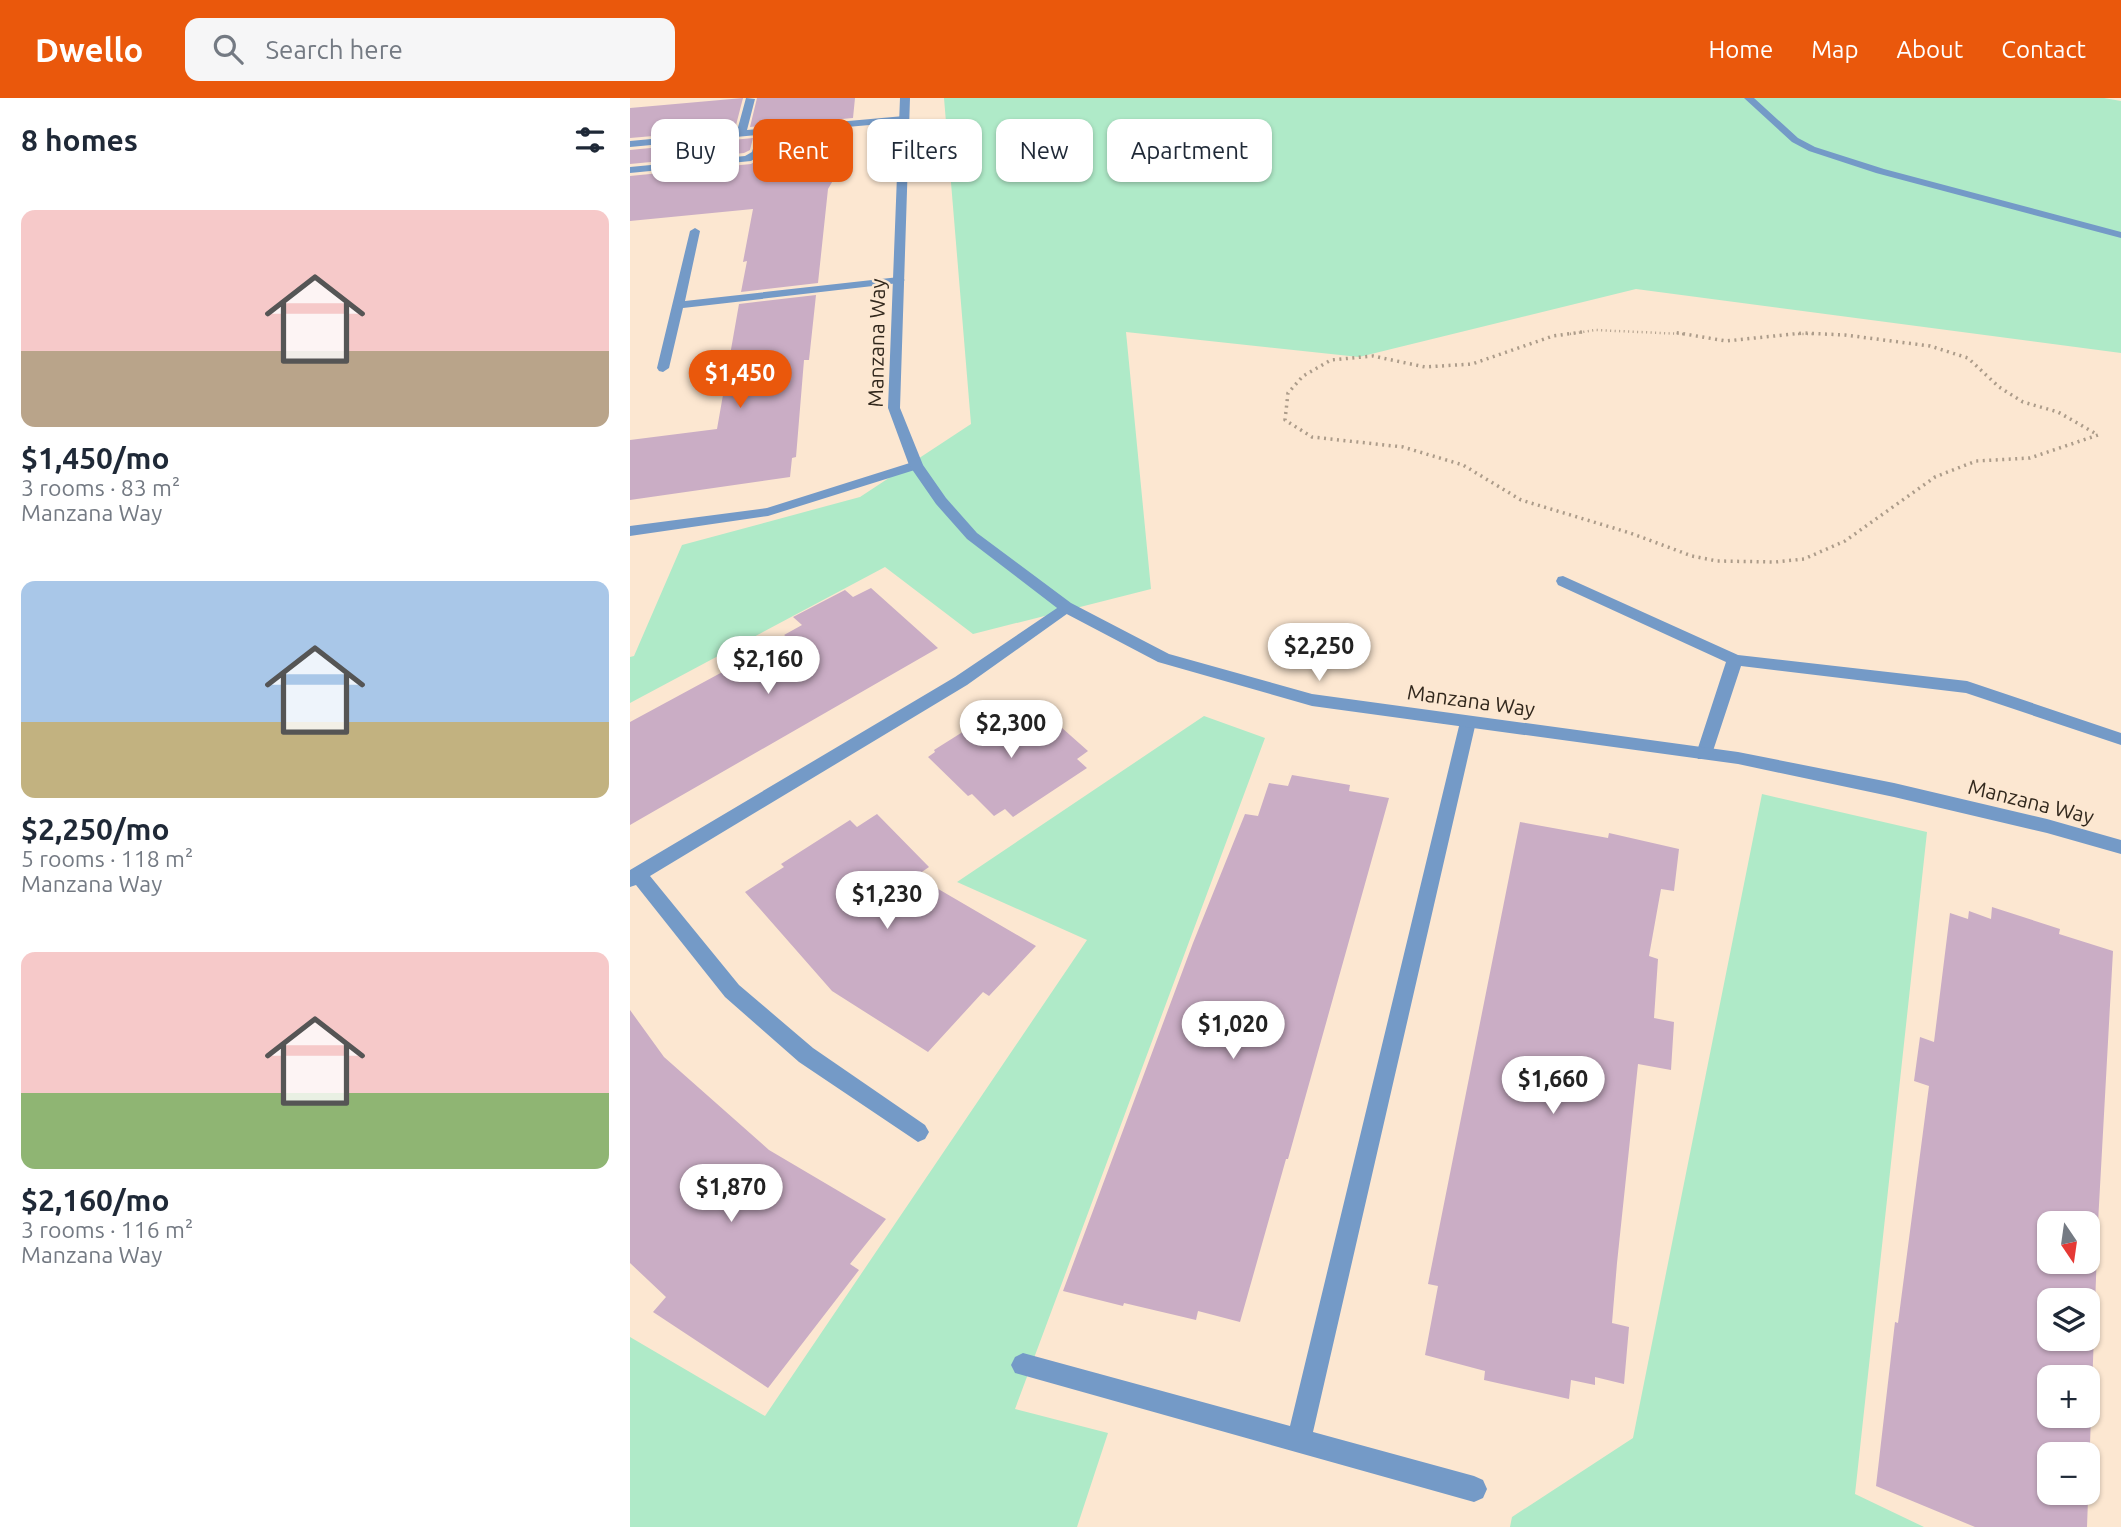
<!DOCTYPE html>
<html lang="en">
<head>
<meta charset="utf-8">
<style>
  body { margin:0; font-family:Ubuntu,sans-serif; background:#f6f6f7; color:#1f2937; height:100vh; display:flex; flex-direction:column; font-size:26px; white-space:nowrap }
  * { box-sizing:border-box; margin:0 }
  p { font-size:23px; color:#747a83 }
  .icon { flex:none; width:38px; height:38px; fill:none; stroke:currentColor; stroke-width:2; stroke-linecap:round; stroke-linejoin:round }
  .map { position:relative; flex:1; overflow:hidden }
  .sheet { display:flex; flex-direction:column; background:#fff; width:630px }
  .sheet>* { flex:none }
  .top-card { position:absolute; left:21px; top:21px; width:665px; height:63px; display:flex; gap:14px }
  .needle { width:46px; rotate:167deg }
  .controls { position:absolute; left:1407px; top:1113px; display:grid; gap:14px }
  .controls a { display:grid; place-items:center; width:63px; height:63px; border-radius:14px; background:#fff; box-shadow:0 2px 5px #0004; font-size:35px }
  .price { position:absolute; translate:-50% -60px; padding:0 16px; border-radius:24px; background:#fff; color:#222; font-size:23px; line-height:46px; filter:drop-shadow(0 2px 4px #0008) }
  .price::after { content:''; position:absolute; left:50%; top:42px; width:21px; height:16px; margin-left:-10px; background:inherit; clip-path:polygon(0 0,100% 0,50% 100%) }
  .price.current { background:#ea580c; color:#fff }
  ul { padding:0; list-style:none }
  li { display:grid; align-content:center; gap:14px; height:371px; padding:0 21px }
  li span { display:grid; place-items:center; height:217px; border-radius:14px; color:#555 }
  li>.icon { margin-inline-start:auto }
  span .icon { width:126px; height:126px; fill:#fffc; stroke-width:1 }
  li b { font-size:30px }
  h2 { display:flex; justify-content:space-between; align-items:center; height:84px; padding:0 21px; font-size:30px }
  .tag { padding:0 24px; border-radius:14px; background:#fff; box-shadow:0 2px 5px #0004; font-size:24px; line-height:63px }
  .tag.current { background:#ea580c; color:#fff }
  header { display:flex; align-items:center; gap:42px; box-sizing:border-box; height:98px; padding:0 35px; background:#ea580c; color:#fff }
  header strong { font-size:33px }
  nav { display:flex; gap:38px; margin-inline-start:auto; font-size:24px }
  .search { width:490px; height:63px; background:#f6f6f7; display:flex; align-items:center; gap:18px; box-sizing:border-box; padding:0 24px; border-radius:14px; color:#747a83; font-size:26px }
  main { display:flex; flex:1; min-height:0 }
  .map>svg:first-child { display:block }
  .green { fill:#afeac8 }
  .building { fill:#caadc5; fill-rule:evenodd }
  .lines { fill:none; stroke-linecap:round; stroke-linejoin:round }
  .path-far1 { stroke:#ac9c8a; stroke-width:2.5; stroke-dasharray:1 3.5; stroke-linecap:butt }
  .path { stroke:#ac9c8a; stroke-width:3.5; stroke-dasharray:2 4.5; stroke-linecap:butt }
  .service { fill:#749ac7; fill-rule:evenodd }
  .tertiary { fill:#749ac7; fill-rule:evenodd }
  .labels { text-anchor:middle; stroke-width:5; stroke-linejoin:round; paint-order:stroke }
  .street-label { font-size:21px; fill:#32281d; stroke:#fce7d1 }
</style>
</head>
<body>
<header>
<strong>Dwello</strong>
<div class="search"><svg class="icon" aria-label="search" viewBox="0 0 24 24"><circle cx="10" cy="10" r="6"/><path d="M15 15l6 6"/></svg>Search here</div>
<nav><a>Home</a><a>Map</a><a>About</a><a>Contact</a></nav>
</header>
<main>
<section class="sheet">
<h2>8 homes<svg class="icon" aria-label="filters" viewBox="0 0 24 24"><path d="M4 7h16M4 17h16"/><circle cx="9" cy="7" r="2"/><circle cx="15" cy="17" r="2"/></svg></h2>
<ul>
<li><span style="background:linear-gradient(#f6c9c9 65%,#b9a48a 0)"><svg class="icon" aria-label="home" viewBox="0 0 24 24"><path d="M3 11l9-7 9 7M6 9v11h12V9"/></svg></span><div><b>$1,450/mo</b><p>3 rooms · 83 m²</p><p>Manzana Way</p></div></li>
<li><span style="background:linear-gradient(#a9c7e8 65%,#c2b280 0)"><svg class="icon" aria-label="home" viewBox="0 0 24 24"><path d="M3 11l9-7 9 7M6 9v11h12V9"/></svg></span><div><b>$2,250/mo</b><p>5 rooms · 118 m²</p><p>Manzana Way</p></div></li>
<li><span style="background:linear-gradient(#f6c9c9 65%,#8fb573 0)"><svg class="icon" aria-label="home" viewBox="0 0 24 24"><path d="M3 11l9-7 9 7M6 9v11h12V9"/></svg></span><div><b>$2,160/mo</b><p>3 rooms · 116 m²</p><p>Manzana Way</p></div></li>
</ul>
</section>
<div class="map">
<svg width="1491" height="1429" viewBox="0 0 1491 1429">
  <rect width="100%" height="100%" fill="#fce7d1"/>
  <!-- green -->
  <path class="green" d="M314 0H1474L1491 3V255L1006 191 729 259 496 234 521 491 343 536 255 469 0 605V559L4 558 52 447 230 399 341 326Z
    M574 618 635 640 385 1311 478 1335 447 1429H0V1239L135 1318 457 842 327 784Z
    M1132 696 1297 734 1225 1396 1294 1429H880L882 1419 1003 1340Z"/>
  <!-- building -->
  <path class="building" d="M113 0 105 31 0 40V10Z
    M127 0H225L223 20 120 29Z
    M221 31 218 57 198 91 188 185 111 194 117 163 113 164 123 111 0 123V78L121 66 135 57 139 38Z
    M123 40 120 52 114 55 0 66V52Z
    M186 197 179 262H174L166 359 162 360 160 379 0 402V342L87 331 109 206Z
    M241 490 308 550 0 727V624L157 539 154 537 172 527 163 519 215 492 223 499Z
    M393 604 417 626 423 622 458 653 447 661 457 670 383 719 375 711 364 718 342 696 338 698 298 659 305 654 304 652 347 625 352 630Z
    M662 677 720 687 719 693 759 700 658 1061H656L610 1224 568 1213 566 1222 494 1205 493 1208 433 1193 563 845 615 716 628 718 639 685 658 688Z
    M247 716 299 769 286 778 406 848 359 898 353 894 298 954 202 893 115 794 154 769 151 766 220 722 227 729Z
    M890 724 978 740 979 735 1049 751 1044 793 1031 791 1019 858 1028 861 1024 920 1044 924 1041 972 1008 966 987 1165 982 1225 999 1229 994 1286 965 1279V1287L941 1282 939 1301 854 1282 855 1273 795 1257 808 1188 798 1186Z
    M1362 809 1430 831 1429 836 1483 853 1468 1125 1457 1429H1345L1246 1388 1265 1224 1268 1225 1299 988 1284 983 1290 939 1304 944 1320 815 1338 821 1339 813 1361 821ZM1419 1125H1458V1164H1419ZM1419 1202H1458V1241H1419ZM1419 1279H1458V1318H1419ZM1419 1356H1458V1395H1419Z
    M0 912 34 959 139 1052 256 1121 220 1166 229 1172 138 1290 23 1214 36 1199 0 1165Z"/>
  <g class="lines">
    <!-- path-far1 -->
    <path class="path-far1" d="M940 236 965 232 1053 236
      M1168 236H1185"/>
    <!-- path -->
    <path class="path" d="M952 234 923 238 842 266 795 269 743 258 701 262 673 278 658 295 655 322 682 339 773 349 833 367 891 402 1000 435 1062 458 1087 463 1145 464 1174 461 1215 443 1305 379 1346 363 1400 360 1468 337 1428 314 1393 304 1369 289 1338 260 1300 248 1215 237 1173 235 1096 243 1043 234"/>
    <!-- service -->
    <path class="service" d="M116 0 125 1 117 32 274 18 279 21 274 24 137 36 132 56 121 63 0 75V69L115 58 122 54 127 37 0 49V43L107 33Z
      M1114 0H1124L1168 40 1185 49 1254 71 1491 134V140L1246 75 1179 53 1162 44Z
      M65 130 70 133 55 203 269 179 275 182 269 185 53 210 39 270 33 274 29 273 27 270 60 133Z
      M286 363 293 367 291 370 138 418 0 438V428L137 410Z
      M933 478 1108 557 1337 583 1491 635V647L1336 595 1111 568 1082 656 1080 661H1068L1066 656 1096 564 928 487 926 483 928 479Z
      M436 504 444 509 441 513 337 587 20 778 109 887 183 950 295 1027 299 1034 295 1041 288 1044 169 964 95 899 6 787 0 789V772L325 579Z
      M838 618 846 624 683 1334 844 1378 853 1382 857 1391 853 1400 844 1404 385 1275 381 1267 385 1259 393 1255 660 1328 830 624Z"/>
    <!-- tertiary -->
    <path class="tertiary" d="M270 0H280L270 310 293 367 316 400 347 435 441 505 539 556 682 596 1108 654 1264 685 1417 721 1491 742V756L1417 735 1264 699 1108 666 682 608 528 564 431 513 337 441 306 406 279 367 258 310Z"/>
  </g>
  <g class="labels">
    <!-- street labels -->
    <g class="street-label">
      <text transform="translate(247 245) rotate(-89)" y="7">Manzana Way</text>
      <text transform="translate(841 603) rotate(8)" y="7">Manzana Way</text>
      <text transform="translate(1401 704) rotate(14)" y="7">Manzana Way</text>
    </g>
  </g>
</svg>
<div class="controls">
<a><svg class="needle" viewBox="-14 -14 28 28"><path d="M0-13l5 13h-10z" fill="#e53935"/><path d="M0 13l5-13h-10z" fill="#747a83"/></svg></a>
<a><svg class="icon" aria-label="layers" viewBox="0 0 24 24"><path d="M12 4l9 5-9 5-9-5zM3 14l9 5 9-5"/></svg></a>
<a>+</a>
<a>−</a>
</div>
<b class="price current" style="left:110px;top:312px">$1,450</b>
<b class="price" style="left:689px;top:585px">$2,250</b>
<b class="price" style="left:138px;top:598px">$2,160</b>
<b class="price" style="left:381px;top:662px">$2,300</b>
<b class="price" style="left:257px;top:833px">$1,230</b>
<b class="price" style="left:603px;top:963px">$1,020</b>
<b class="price" style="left:923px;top:1018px">$1,660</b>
<b class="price" style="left:101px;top:1126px">$1,870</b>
<div class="top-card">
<a class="tag">Buy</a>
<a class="tag current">Rent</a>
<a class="tag">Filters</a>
<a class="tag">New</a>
<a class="tag">Apartment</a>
</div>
</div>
</main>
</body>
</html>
